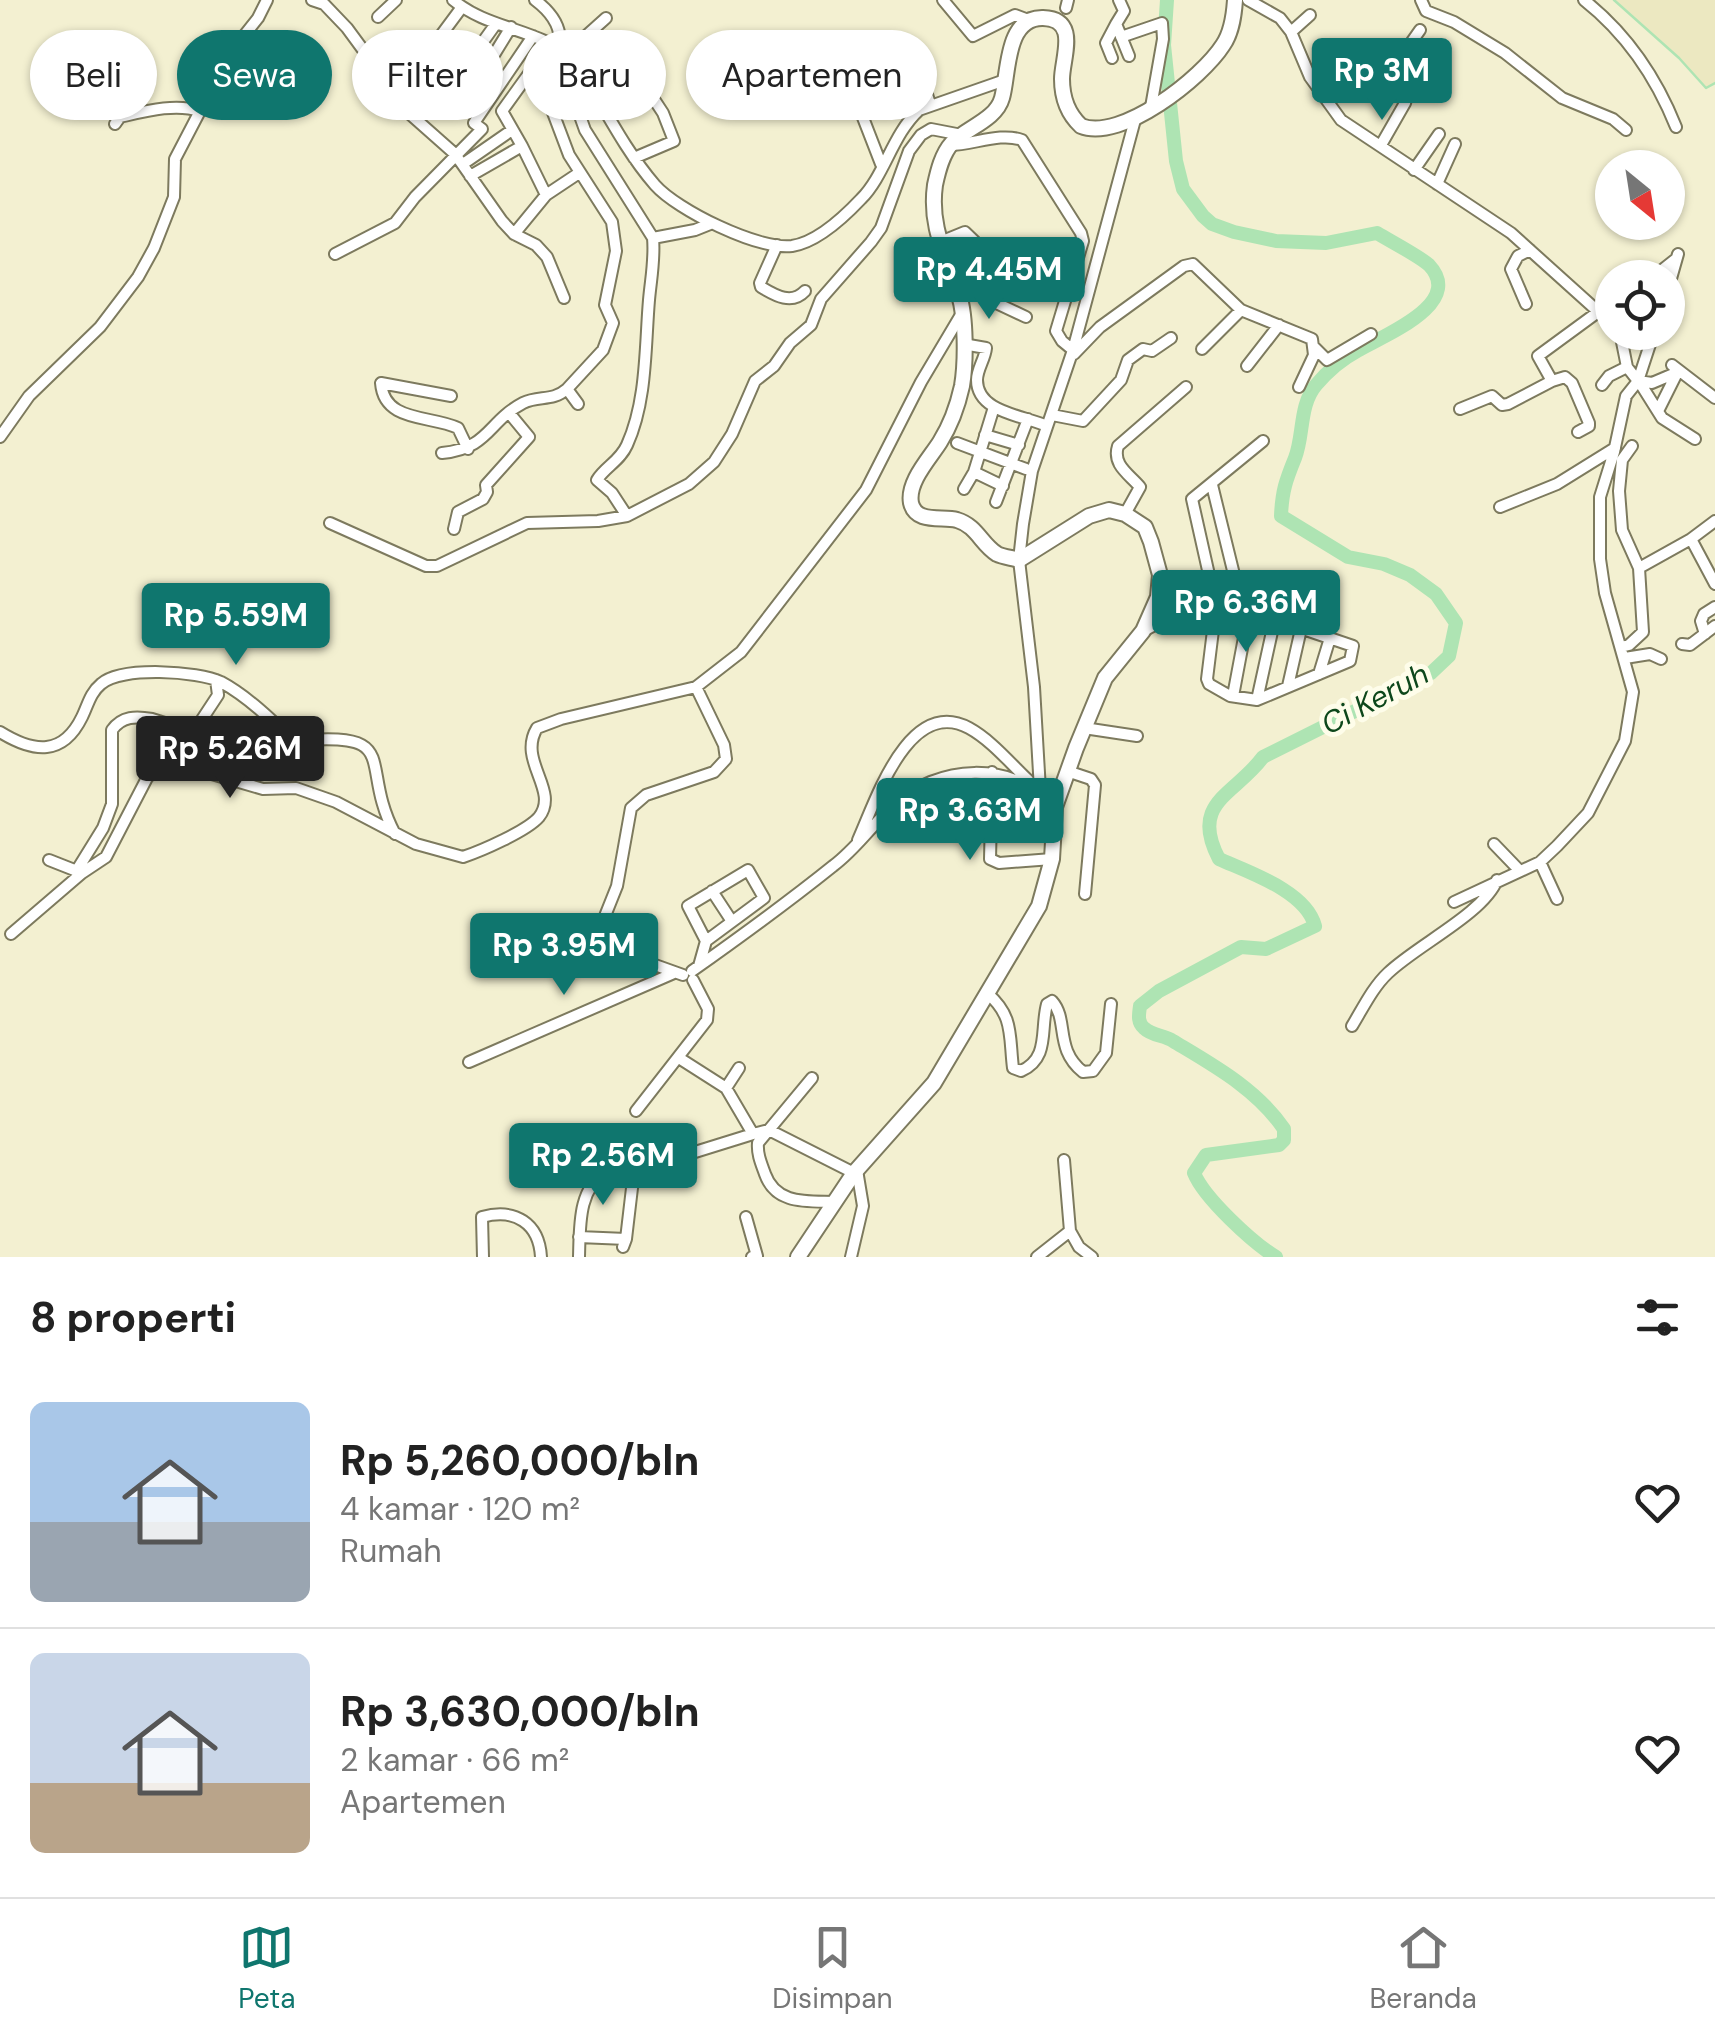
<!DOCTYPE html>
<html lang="id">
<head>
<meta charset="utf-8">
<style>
  body { margin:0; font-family:"DM Sans",sans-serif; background:#f6f6f6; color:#222; height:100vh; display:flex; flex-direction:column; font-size:38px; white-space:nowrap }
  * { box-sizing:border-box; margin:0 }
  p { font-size:32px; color:#767676 }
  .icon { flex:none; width:55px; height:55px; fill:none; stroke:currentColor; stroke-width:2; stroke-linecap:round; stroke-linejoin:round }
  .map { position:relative; height:1257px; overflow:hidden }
  .side { display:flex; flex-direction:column; background:#fff; flex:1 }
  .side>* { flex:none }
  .hud { position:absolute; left:30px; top:30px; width:1000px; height:90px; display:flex; gap:20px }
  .needle { width:65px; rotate:150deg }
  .fabs { position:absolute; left:1595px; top:150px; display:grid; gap:20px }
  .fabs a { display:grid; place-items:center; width:90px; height:90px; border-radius:50%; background:#fff; box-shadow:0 2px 8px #0004; font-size:50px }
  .price { position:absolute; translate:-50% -85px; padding:0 22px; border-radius:10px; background:#0f766e; color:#fff; font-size:32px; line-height:65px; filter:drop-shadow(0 2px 5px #0008) }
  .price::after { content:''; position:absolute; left:50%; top:60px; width:30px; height:22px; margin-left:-15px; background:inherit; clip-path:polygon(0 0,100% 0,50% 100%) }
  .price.on { background:#222; color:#fff }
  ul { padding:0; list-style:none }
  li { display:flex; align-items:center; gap:30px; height:250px; padding:0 30px }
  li+li { border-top:2px solid #e0e0e0 }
  li span { display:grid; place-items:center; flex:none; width:280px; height:200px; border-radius:15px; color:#555 }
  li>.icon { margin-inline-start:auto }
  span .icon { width:120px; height:120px; fill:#fffc; stroke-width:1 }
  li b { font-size:42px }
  h2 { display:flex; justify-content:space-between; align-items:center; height:120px; padding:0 30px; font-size:42px }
  .tag { padding:0 35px; border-radius:45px; background:#fff; box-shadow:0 2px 8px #0004; font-size:35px; line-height:90px }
  .tag.on { background:#0f766e; color:#fff }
  .menu { display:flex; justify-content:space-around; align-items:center; height:140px; border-top:2px solid #e0e0e0; background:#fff; font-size:28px; color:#767676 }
  .menu a { display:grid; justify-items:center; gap:5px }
  .menu .on { color:#0f766e }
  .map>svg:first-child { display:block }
  .built { fill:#ece8c1 }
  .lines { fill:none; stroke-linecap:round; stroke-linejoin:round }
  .stream { stroke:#aee4b3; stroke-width:2.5 }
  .river { stroke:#aee4b3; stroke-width:14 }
  .minor-casing { stroke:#7d7a5e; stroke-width:14 }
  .highway-casing { stroke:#7d7a5e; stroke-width:18 }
  .minor { stroke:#fff; stroke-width:10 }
  .highway { stroke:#fff; stroke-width:14 }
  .labels { text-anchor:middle; stroke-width:10; stroke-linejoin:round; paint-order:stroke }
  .water-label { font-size:30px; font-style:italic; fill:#0d471b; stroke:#fefdea }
</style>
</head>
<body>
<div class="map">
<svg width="1715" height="1257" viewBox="0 0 1715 1257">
  <rect width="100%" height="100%" fill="#f3f0d1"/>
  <!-- built -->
  <path class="built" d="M1614 0H1715V83L1706 88 1679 58Z"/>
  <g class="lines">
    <!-- stream -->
    <path class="stream" d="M1614 0 1679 58 1706 88 1715 83"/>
    <!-- river -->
    <path class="river" d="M1167 0 1164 45 1176 161 1183 189 1203 216 1212 224 1234 232 1276 241 1326 243 1377 233C1390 241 1419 256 1429 265 1466 304 1382 336 1357 351 1342 359 1327 372 1316 385 1299 405 1304 435 1295 458 1286 480 1282 491 1281 516L1348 557 1384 564 1410 575 1436 594 1456 623 1449 656 1431 673 1263 757C1235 795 1189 802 1219 859 1248 872 1306 891 1315 926L1266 949 1241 947 1159 991 1140 1006C1139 1014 1137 1022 1144 1028 1152 1036 1164 1035 1173 1041 1213 1065 1257 1089 1284 1129V1140L1279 1145 1206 1155 1194 1173C1204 1198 1253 1243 1276 1257"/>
    <!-- minor casing -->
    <g class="minor-casing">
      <path id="minor" d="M312 0 324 4 347 28 411 115 455 154 502 221 514 234 536 245 547 257 564 298
        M453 0C490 31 542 28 576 62 602 103 623 148 655 185 677 210 758 250 792 246 818 242 844 217 861 199 885 175 892 135 919 110L1005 80
        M535 0C551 12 563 27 559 47
        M943 0 973 36 1015 15 1031 21
        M1119 0 1124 11 1116 24 1129 56
        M1248 0 1280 18 1291 32 1310 77 1341 120 1511 233 1612 324
        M1421 0 1426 11 1454 22 1505 53 1562 98 1613 119 1626 130
        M1584 0C1627 34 1656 77 1676 127
        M1066 8 1068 0
        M378 17 396 0
        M1291 32 1310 15
        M1121 37 1162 23 1163 39 1151 107
        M567 53 606 18
        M1112 58 1106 43 1116 24
        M535 65 569 155 612 222 616 251 605 305 613 323 603 350 567 389 578 404
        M919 69 930 104
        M1369 71 1379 77H1387L1420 30
        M848 79 881 164
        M385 84 401 68 408 75 413 73 462 7
        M569 85 585 130 653 238C655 259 651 278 649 300 645 347 647 401 627 445 620 461 605 467 597 480L612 493 627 516 689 484 714 462 732 434 755 381 774 366 790 343 811 325 821 299 871 242 881 228 909 151 921 135 931 129 962 135
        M468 97 511 27
        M411 115 444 96 495 25
        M609 118 615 66
        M115 124 120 117C146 111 175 103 200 111L219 67 258 18 267 0
        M950 145C973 145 1000 132 1022 140L1081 233 1083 241 1056 331 1062 341 1073 350
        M1381 145 1405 103 1415 69 1410 63 1395 65
        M522 146 502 111 551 43
        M634 158 674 141 663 113 640 78
        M463 164 512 130
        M1414 170 1439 134
        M470 176 522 146 546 195
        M1437 184 1455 144
        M514 234 546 195 579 173
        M653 238 695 230 710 224
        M938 243 965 232 994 260 1073 278
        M777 245 760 283 761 287C776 296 792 305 805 291
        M335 254 395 223 415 197 482 129 474 123 533 36
        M1652 278 1676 259
        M1668 289 1678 254
        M959 295 977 294 1026 317
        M1526 304 1511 269 1518 256 1530 250
        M1620 332 1627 367 1638 381 1652 383 1678 372
        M963 344 986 348C985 359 977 369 977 380 977 411 1019 415 1042 424
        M1314 347 1327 360 1371 334
        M1202 349 1241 310
        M1074 354 1100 327 1184 266 1193 264 1241 310 1312 339 1314 355 1299 387
        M1672 365 1715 398
        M1247 366 1279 325
        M1640 383 1662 418 1695 439
        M1602 385 1609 376 1627 367
        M451 396 381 383C384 423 431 415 458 428L468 449
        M1460 409 1492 396 1502 405 1508 404 1552 381
        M1659 409 1677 373
        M1052 415 1083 421 1121 380 1128 360 1143 349 1152 351 1171 338
        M1578 432 1589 426V423L1572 383 1565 377 1552 381 1538 356 1598 312
        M985 435 1019 445
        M0 437 29 396 100 327 138 277 154 248 174 197 175 159 200 111
        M957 443 1026 469
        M442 453C490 448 487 422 523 403 539 395 552 402 567 389
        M974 472 1003 486
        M1212 485 1240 599
        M964 489 974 472 994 407
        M996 502 1028 419
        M1500 507 1557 484 1615 448
        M1125 514 1140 487C1129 474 1112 465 1118 446L1186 387
        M1715 521 1691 539 1715 584
        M330 523 426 566H437L527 523 598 521 627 516
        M454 529 458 512 483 499 487 492 486 485 529 437 510 414
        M1639 568 1691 539
        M1160 575 1190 607 1235 608
        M1247 610 1353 646 1350 661 1257 700 1230 696 1209 684 1207 679 1216 606 1192 499 1263 441
        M1143 631 1190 607
        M1705 634 1701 621 1704 614 1715 607
        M1682 644 1690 645 1715 626
        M1621 647 1629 645 1643 632 1639 568 1622 530 1619 491 1622 460 1632 446
        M1625 658 1650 654 1661 659
        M1319 674 1330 638
        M1288 686 1301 629
        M1233 696 1249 611
        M1257 700 1275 618
        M1084 728 1137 736
        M195 730 218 695 216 680
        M0 732C34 753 63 756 82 717 88 705 90 693 101 684 121 666 198 671 221 682 247 696 272 720 293 741 406 731 357 762 395 834
        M1067 771 1091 779 1095 785 1085 894
        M992 772 990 859 999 863 1052 859
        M1040 790 1034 687 1019 560 1023 524 1032 471 1073 350 1136 116
        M858 840C876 800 909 696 969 728 991 740 1010 763 1028 780
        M1494 844 1520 871
        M49 860 82 873 106 857 147 778 161 763 181 765 263 789 296 788 336 802 416 844 463 857C481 851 527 831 539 817 560 790 517 761 537 728L561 719 696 687 741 652 866 490 921 382 962 313
        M1540 862 1557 899
        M77 870 103 828 112 804V730C122 716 136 716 152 719L250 750 293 741
        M712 891 731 920
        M1454 902 1540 862 1557 846 1588 813 1625 741 1633 692 1605 593 1600 559V497L1614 452 1626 396 1638 381 1654 332
        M11 934 82 873
        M548 955 609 947
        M699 966 706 941 764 898 748 870 688 906 706 941
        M692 971C740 937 787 903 833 866 856 849 871 826 892 807 938 763 1012 760 1055 807
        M683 975 616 951 609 947 604 930 605 916 617 886 631 808 646 795 714 772 726 759 724 745 696 687
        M987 993C1014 1016 1009 1035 1013 1068L1021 1071C1050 1058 1040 1030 1047 1004L1052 1001C1069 1020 1054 1049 1083 1072L1093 1071 1106 1053 1111 1004
        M1352 1026C1363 1008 1373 987 1388 973 1417 945 1483 914 1497 880
        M679 1058 726 1088
        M469 1062 674 973
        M739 1068 726 1088 753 1134
        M812 1078 758 1143C757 1154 761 1163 765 1174 776 1205 807 1201 835 1202
        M636 1111 707 1020 708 1009 693 980
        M746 1217 757 1256 752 1257
        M1070 1231 1079 1247 1092 1257
        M579 1237 626 1239 623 1247
        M626 1239 634 1171 753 1134 769 1130 854 1173
        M483 1257 482 1217C515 1208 539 1223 541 1257
        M579 1257C580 1223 578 1191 607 1168L634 1171
        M851 1257 863 1206 857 1170
        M1037 1257 1070 1231 1064 1160"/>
    </g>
    <!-- highway casing -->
    <g class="highway-casing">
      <path id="highway" d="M798 1257 854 1173 934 1083 1039 906 1052 859 1055 807 1076 748 1105 678 1143 631 1158 597 1160 575 1151 542 1145 527 1125 514 1109 510 1089 516 1019 560C1013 558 1003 557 997 554 981 544 977 526 957 520 942 516 916 524 911 503 907 482 930 458 940 442 950 426 958 404 962 386 966 362 966 317 959 295 947 256 929 228 935 185 938 171 942 154 952 143 966 128 996 120 1002 98 1009 74 1005 17 1043 18 1080 19 1062 58 1062 79 1062 98 1067 113 1081 126 1121 142 1202 78 1223 45 1232 32 1234 15 1235 0"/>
    </g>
    <!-- minor -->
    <use href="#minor" class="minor"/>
    <!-- highway -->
    <use href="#highway" class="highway"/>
  </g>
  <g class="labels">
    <!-- water labels -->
    <g class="water-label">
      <text transform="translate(1375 699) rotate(-28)" y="10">Ci Keruh</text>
    </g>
  </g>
</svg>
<div class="fabs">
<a><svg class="needle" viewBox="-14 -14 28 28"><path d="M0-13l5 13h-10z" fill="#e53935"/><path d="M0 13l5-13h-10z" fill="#767676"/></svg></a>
<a><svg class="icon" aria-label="locate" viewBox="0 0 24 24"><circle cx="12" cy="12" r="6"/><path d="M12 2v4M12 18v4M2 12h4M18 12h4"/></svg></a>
</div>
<b class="price" style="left:1382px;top:123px">Rp 3M</b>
<b class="price" style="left:989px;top:322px">Rp 4.45M</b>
<b class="price" style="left:1246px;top:655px">Rp 6.36M</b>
<b class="price" style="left:236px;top:668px">Rp 5.59M</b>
<b class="price on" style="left:230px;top:801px">Rp 5.26M</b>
<b class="price" style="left:970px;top:863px">Rp 3.63M</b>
<b class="price" style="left:564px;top:998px">Rp 3.95M</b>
<b class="price" style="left:603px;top:1208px">Rp 2.56M</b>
<div class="hud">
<a class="tag">Beli</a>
<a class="tag on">Sewa</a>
<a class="tag">Filter</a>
<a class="tag">Baru</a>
<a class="tag">Apartemen</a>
</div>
</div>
<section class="side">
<h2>8 properti<svg class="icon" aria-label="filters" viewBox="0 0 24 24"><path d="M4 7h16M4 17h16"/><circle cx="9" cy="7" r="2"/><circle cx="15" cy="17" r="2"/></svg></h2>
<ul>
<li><span style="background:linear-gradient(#a9c7e8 60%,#9aa5b1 0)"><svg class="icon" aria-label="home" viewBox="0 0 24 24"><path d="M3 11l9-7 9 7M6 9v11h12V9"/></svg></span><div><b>Rp 5,260,000/bln</b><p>4 kamar · 120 m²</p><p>Rumah</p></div><svg class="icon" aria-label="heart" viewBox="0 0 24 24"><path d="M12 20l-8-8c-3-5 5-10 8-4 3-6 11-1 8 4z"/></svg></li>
<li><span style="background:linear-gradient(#c9d6e8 65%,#b9a48a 0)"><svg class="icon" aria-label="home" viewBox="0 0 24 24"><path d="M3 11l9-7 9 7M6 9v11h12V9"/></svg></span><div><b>Rp 3,630,000/bln</b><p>2 kamar · 66 m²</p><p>Apartemen</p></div><svg class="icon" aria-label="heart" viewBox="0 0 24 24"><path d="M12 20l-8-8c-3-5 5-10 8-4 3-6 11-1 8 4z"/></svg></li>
</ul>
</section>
<nav class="menu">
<a class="on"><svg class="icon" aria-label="map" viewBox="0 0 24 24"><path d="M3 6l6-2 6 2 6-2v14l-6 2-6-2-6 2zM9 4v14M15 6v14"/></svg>Peta</a>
<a><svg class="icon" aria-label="saved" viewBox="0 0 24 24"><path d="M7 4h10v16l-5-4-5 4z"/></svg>Disimpan</a>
<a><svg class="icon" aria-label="home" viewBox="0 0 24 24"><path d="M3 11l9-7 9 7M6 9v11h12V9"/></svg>Beranda</a>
</nav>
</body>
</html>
